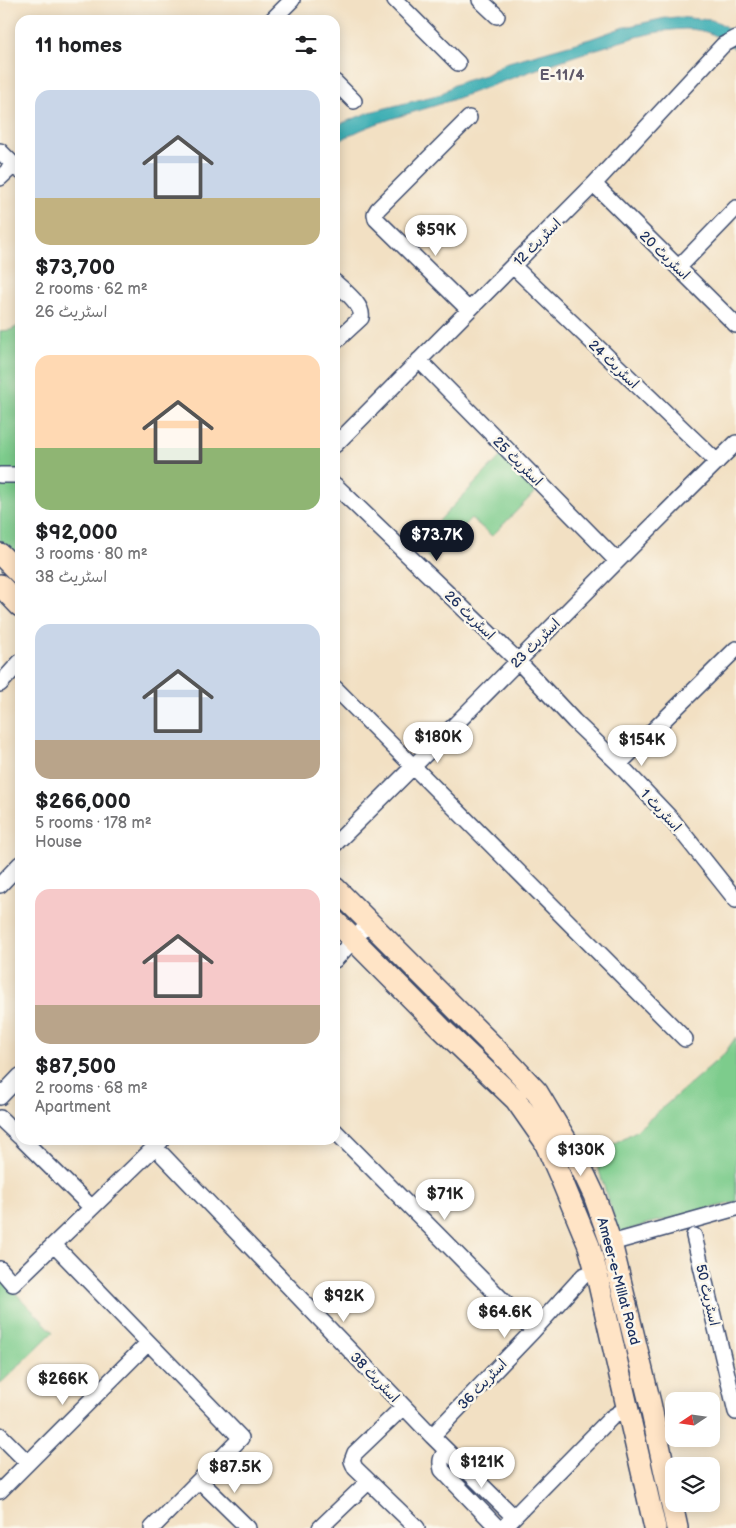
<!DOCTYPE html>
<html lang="en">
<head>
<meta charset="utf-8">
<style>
  body { margin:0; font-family:"Balsamiq Sans","Playpen Sans Arabic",sans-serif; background:#f2f2f2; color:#202124; height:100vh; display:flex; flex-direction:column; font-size:19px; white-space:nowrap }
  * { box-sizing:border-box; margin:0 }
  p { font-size:16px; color:#757577 }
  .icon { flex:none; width:28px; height:28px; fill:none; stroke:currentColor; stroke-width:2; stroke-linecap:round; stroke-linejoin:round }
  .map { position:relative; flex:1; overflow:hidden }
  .side { position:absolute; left:15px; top:15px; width:325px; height:1130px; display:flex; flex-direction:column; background:#fff; border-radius:15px; box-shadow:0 2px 12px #0003 }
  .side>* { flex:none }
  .needle { width:32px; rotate:257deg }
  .tools { position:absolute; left:665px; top:1392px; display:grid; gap:10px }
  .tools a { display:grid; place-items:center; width:55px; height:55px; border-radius:10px; background:#fff; box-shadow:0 2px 12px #0003; font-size:25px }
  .price { position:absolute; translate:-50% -42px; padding:0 11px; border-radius:18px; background:#fff; color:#222; font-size:16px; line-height:32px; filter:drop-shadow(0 1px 2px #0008) }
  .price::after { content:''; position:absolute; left:50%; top:30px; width:15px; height:11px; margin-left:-8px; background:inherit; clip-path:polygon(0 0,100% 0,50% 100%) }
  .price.on { background:#111827; color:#fff }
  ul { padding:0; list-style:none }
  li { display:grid; align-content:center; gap:10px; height:265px; padding:0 20px }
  li span { display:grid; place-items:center; height:155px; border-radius:15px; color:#555 }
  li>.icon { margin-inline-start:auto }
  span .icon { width:90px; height:90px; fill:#fffc; stroke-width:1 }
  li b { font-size:21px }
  h2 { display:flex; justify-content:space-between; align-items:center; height:60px; padding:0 20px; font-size:21px }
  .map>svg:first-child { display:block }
  .green { fill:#7dcc8c; stroke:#4c7e75 }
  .water { fill:#3badb3; stroke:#2b6e88 }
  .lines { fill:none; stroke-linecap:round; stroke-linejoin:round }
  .minor-casing { stroke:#3b4a6d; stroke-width:18 }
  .secondary-casing { stroke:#3b4a6d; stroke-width:24 }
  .minor { stroke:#fff; stroke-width:15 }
  .secondary { stroke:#ffe4c6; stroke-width:21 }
  .labels { text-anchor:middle; stroke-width:5; stroke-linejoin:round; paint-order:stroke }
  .street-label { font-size:14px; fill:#1b2f5e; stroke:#fbf7ec }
  .neighbourhood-label { font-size:15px; font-weight:bold; fill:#605a6a; stroke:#fbf7ec }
</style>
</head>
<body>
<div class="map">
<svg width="736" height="1528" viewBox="0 0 736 1528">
  <rect width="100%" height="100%" fill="#fbf7ec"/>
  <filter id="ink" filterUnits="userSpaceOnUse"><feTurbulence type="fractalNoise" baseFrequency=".02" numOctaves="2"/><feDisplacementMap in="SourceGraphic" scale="10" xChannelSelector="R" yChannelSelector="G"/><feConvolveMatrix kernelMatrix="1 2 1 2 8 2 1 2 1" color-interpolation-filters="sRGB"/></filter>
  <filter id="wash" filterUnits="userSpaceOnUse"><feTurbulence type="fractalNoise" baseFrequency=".0096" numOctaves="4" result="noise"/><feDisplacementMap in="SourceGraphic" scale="20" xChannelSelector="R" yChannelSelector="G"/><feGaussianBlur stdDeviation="1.12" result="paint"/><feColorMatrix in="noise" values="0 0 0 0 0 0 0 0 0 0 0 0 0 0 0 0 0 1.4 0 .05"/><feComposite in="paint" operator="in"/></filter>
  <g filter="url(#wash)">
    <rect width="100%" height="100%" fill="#f2e0c3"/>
    <!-- green -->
    <path class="green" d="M20 325V574L0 553V331L11 330Z
      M502 455 537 490 492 536 471 518 431 559 416 545Z
      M736 1037V1202L647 1224 619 1233 594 1155 636 1131 724 1054Z
      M0 1277 53 1332 0 1384Z"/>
    <!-- water -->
    <path class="water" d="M677 17 711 20 720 23 736 34V50C721 36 705 29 685 29 659 30 635 37 610 45 555 61 503 82 449 101 412 114 367 122 335 144V126L370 112 441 94 452 86 464 81 485 75 505 63 590 39 621 28 665 18Z"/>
  </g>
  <g filter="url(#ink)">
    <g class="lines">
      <!-- minor casing -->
      <g class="minor-casing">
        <path id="minor" d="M395 0 458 63
          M480 0 497 16
          M272 20 292 0
          M335 82 354 101
          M469 118 378 209 375 214 376 219 469 310
          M0 151 20 171
          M0 178 14 165
          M594 184 736 325
          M513 266 717 462
          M679 267 736 208
          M335 282C344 291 364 305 361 318L335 342
          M419 360 617 561
          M335 445 594 184 723 45 736 38
          M0 475H20
          M335 485 518 661 574 721 619 764 674 822 736 900
          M0 684 20 662
          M335 688 685 1039
          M619 764 736 649
          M335 844C470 712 601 575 736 443
          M0 885 20 864
          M335 960 370 922
          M0 1097 20 1076
          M0 1118 20 1137
          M335 1131 533 1331
          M23 1140 91 1207
          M155 1147 432 1436 514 1517
          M694 1236 736 1412
          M611 1243 736 1208
          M54 1245 241 1438 152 1528
          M0 1269 13 1284 161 1141
          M403 1407 355 1453 352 1461 355 1468 417 1528
          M0 1435 28 1463
          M432 1436 533 1331 583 1276 596 1271
          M447 1451C440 1457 440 1462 442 1470L498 1528
          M200 1481 248 1528
          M0 1491 148 1343
          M320 1528 368 1482
          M503 1528 611 1418 627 1408"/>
      </g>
      <!-- secondary casing -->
      <g class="secondary-casing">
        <path id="secondary" d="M0 554 20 574
          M0 585 20 606
          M335 888 509 1062 537 1092 576 1157 594 1195 611 1243 650 1403 677 1528
          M335 921 441 1028 516 1100 544 1140 560 1176 589 1246 596 1271 655 1528"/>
      </g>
      <!-- minor -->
      <use href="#minor" class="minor"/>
      <!-- secondary -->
      <use href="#secondary" class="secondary"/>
    </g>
  </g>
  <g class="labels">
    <!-- street labels -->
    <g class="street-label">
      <text transform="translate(537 242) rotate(-45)" y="5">اسٹریٹ 12</text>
      <text transform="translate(665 255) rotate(44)" y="5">اسٹریٹ 20</text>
      <text transform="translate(614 364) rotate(44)" y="5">اسٹریٹ 24</text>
      <text transform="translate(518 461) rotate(45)" y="5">اسٹریٹ 25</text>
      <text transform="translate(470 615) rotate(44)" y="5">اسٹریٹ 26</text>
      <text transform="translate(535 643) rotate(-45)" y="5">اسٹریٹ 23</text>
      <text transform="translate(661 810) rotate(47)" y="5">اسٹریٹ 1</text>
      <text transform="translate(619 1281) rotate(75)" y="5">Ameer-e-Millat Road</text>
      <text transform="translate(708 1295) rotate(77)" y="5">اسٹریٹ 50</text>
      <text transform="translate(375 1377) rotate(46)" y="5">اسٹریٹ 38</text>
      <text transform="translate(482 1384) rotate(-46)" y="5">اسٹریٹ 36</text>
    </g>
    <!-- neighbourhood labels -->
    <g class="neighbourhood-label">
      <text x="562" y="80">E-11/4</text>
    </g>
  </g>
</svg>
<div class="tools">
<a><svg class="needle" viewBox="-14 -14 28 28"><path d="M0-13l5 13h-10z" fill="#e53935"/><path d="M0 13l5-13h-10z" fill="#757577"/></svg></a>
<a><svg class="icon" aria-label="layers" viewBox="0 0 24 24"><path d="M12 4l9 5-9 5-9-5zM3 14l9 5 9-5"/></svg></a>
</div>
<b class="price" style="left:436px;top:257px">$59K</b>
<b class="price on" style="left:437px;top:562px">$73.7K</b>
<b class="price" style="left:438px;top:764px">$180K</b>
<b class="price" style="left:642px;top:767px">$154K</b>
<b class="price" style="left:581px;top:1177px">$130K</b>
<b class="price" style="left:445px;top:1221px">$71K</b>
<b class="price" style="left:344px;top:1323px">$92K</b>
<b class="price" style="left:505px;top:1339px">$64.6K</b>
<b class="price" style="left:63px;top:1406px">$266K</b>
<b class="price" style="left:482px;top:1489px">$121K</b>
<b class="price" style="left:235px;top:1494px">$87.5K</b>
<section class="side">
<h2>11 homes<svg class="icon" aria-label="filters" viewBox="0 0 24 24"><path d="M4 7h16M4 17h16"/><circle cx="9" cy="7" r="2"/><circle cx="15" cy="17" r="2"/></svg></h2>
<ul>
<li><span style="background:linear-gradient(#c9d6e8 70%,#c2b280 0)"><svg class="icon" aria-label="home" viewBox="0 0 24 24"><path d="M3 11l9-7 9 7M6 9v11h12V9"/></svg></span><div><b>$73,700</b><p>2 rooms · 62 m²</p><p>اسٹریٹ 26</p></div></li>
<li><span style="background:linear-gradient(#ffd9b3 60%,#8fb573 0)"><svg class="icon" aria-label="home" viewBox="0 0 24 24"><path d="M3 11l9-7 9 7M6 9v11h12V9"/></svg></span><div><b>$92,000</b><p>3 rooms · 80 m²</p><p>اسٹریٹ 38</p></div></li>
<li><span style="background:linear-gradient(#c9d6e8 75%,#b9a48a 0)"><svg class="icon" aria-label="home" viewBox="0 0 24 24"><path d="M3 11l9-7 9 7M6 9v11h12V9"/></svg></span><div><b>$266,000</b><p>5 rooms · 178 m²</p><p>House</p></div></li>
<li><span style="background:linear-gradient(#f6c9c9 75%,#b9a48a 0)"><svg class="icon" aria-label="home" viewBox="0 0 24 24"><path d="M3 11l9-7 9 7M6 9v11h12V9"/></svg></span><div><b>$87,500</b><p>2 rooms · 68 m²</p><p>Apartment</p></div></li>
</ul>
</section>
</div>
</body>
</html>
